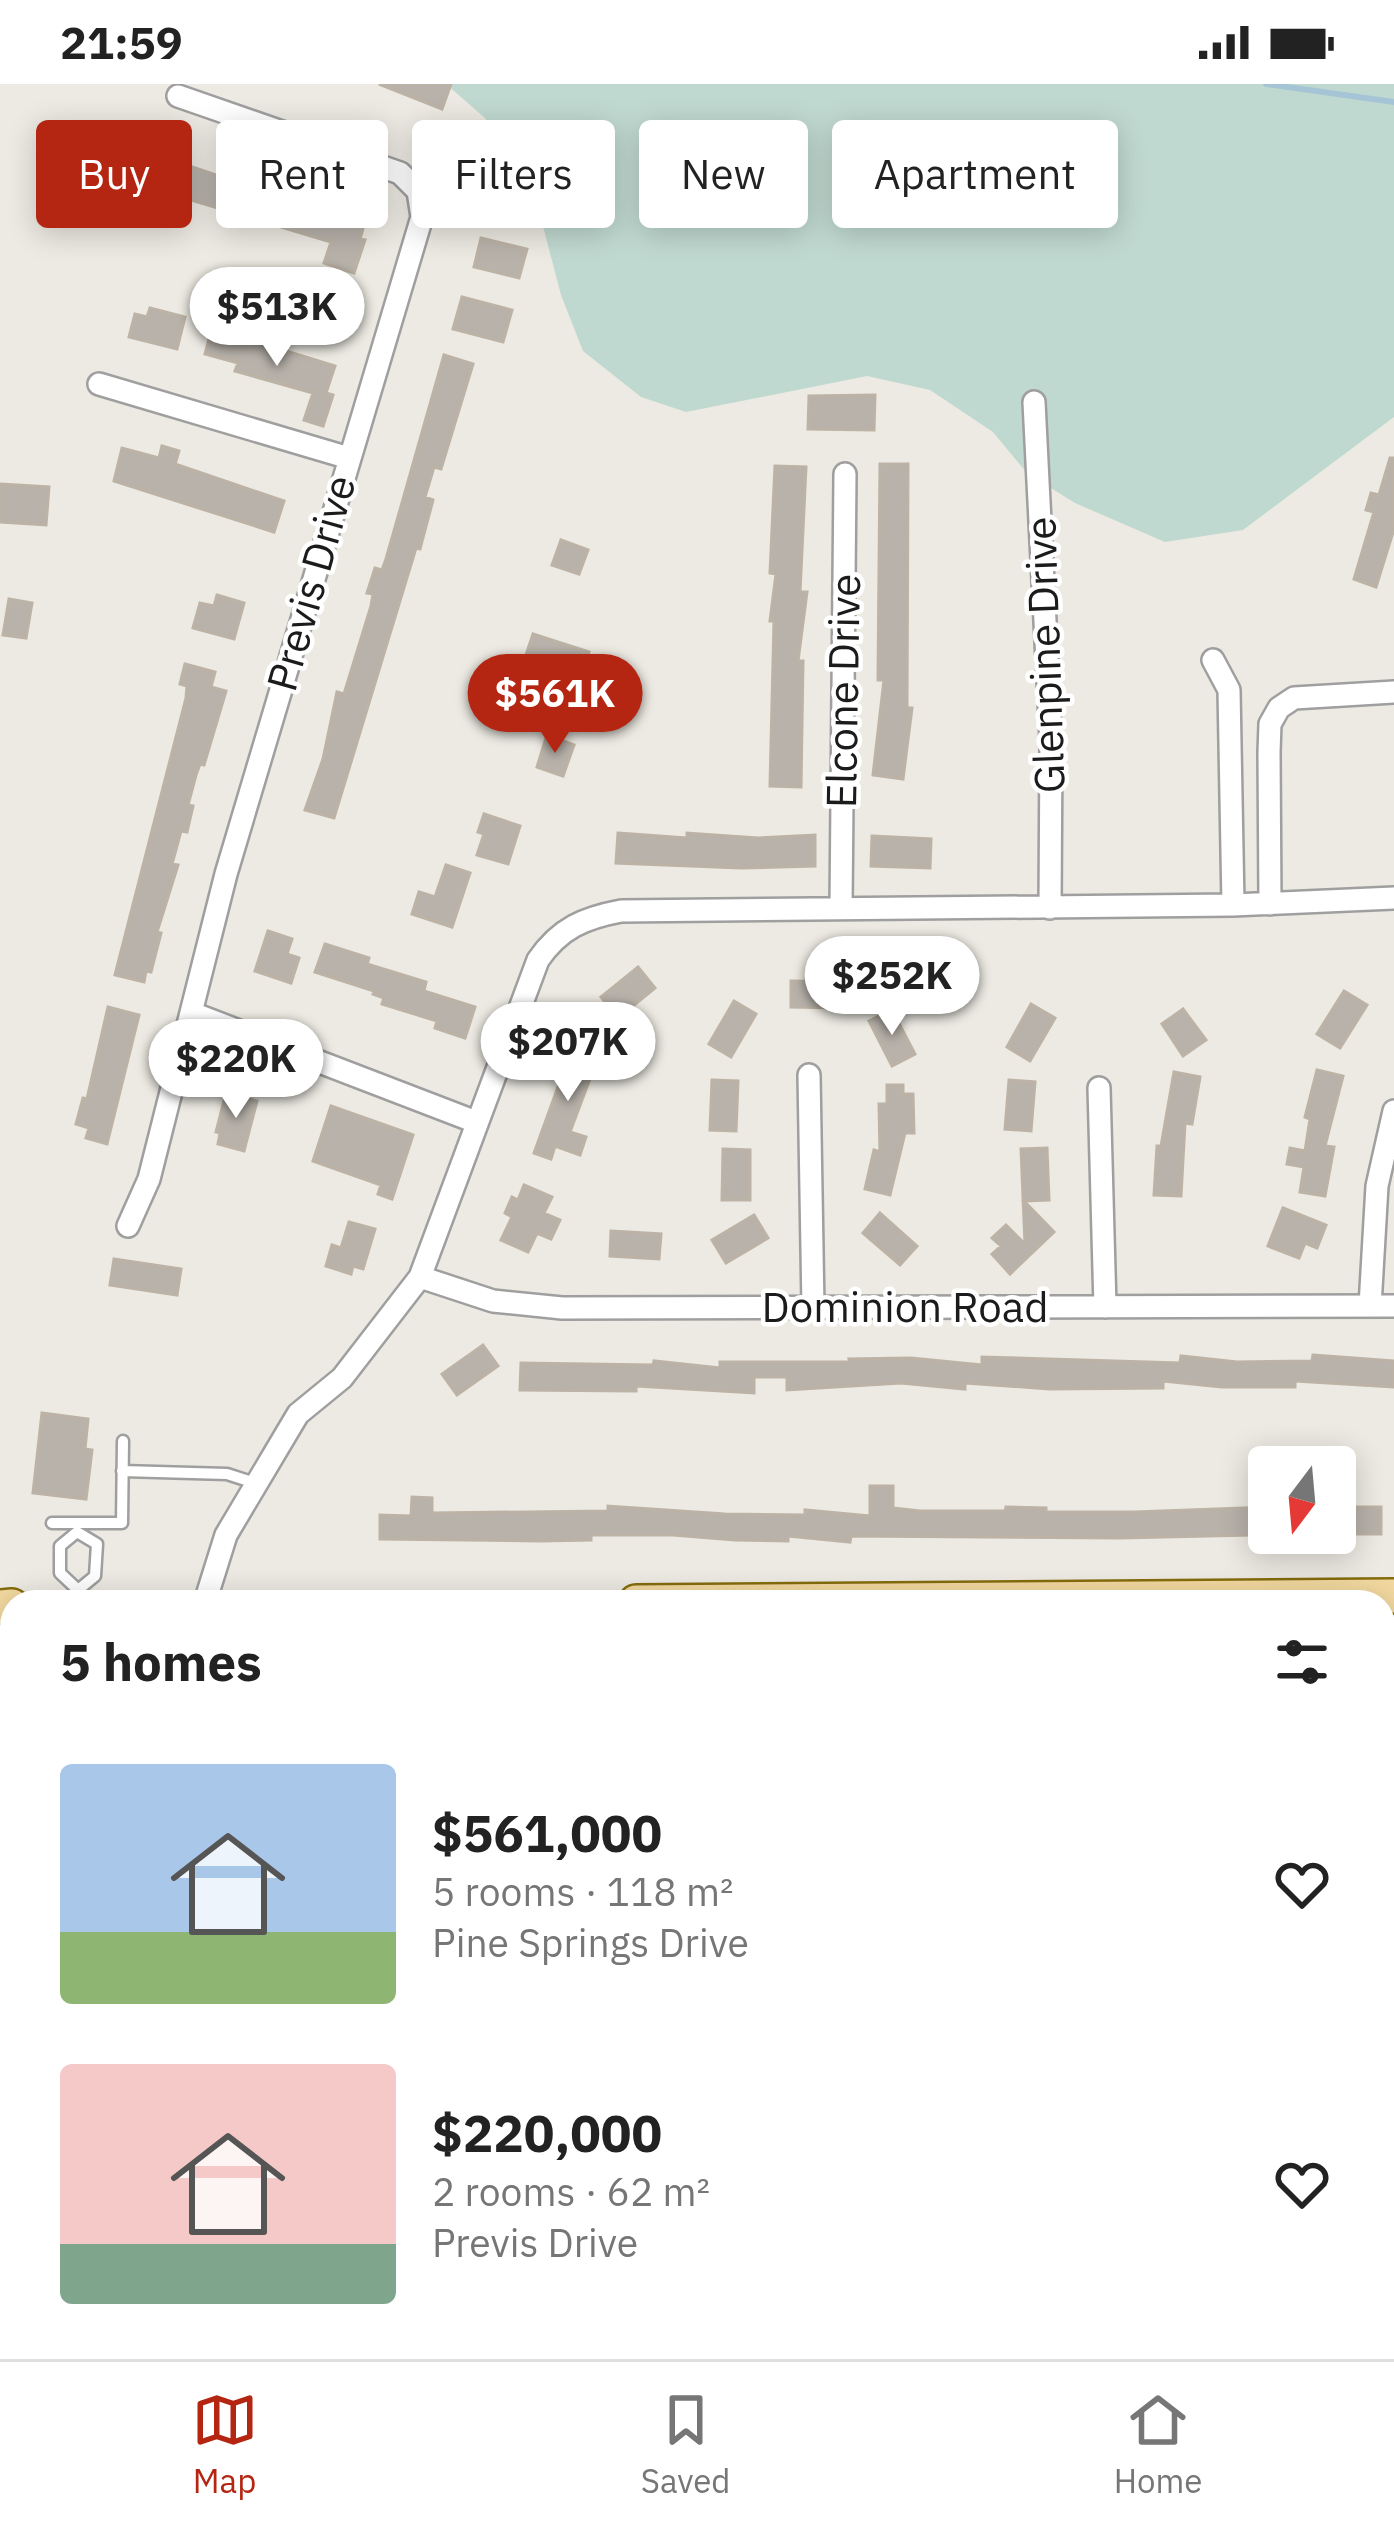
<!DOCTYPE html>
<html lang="en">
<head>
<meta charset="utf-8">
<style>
  body { margin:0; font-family:"IBM Plex Sans",sans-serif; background:#f2f2f2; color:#222; height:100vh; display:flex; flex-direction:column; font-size:45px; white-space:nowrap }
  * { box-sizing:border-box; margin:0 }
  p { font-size:39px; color:#767676 }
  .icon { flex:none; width:66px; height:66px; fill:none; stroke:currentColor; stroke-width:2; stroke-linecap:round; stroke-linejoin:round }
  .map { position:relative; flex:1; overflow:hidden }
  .sheet { position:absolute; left:0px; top:1506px; width:1395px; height:771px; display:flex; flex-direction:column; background:#fff; border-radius:36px 36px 0 0; box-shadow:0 6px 30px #0003 }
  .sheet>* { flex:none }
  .hud { position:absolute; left:36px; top:36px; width:1323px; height:108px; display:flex; gap:24px }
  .needle { width:78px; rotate:196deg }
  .buttons { position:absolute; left:1248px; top:1362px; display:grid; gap:24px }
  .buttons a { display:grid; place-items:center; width:108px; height:108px; border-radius:12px; background:#fff; box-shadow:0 6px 30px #0003; font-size:60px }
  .price { position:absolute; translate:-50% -102px; padding:0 27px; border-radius:42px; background:#fff; color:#222; font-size:39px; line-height:78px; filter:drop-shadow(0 3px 6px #0008) }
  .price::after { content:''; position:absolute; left:50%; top:72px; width:36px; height:27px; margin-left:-18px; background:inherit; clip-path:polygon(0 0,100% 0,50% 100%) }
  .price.on { background:#b52612; color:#fff }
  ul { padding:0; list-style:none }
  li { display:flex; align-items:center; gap:36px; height:300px; padding:0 60px }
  li span { display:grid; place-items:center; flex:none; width:336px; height:240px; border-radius:12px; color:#555 }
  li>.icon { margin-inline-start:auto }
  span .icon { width:144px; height:144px; fill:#fffc; stroke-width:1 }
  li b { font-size:51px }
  h2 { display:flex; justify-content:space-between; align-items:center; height:144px; padding:0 60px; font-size:51px }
  .pill { padding:0 42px; border-radius:12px; background:#fff; box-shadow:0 6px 30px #0003; font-size:42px; line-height:108px }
  .pill.on { background:#b52612; color:#fff }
  .status { display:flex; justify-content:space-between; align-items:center; height:84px; padding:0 60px; background:#fff; direction:ltr }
  .status svg { height:33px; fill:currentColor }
  .dock { display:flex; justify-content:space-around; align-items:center; height:168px; border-top:3px solid #e0e0e0; background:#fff; font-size:33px; color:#767676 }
  .dock a { display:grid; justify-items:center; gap:6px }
  .dock .on { color:#b52612 }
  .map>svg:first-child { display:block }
  .forest { fill:#a2c89a }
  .wetland { fill:#c0d9d0 }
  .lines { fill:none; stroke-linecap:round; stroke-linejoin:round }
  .stream { stroke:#a5c5d6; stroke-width:6 }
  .building { fill:#b8b2ab; stroke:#bcb2a5; stroke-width:3 }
  .service-casing { stroke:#9f9f9f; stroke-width:15 }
  .minor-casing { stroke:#9f9f9f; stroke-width:26 }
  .secondary-casing { stroke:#52660e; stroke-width:34 }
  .primary-casing { stroke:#856c0d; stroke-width:38 }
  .service { stroke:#fff; stroke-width:10 }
  .minor { stroke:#fff; stroke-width:21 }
  .secondary { stroke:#e9f3b9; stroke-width:30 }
  .primary { stroke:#f3d9a0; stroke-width:33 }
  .labels { text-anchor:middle; stroke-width:9; stroke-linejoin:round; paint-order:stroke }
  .street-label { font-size:42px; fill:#1b1b1b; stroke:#fff }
</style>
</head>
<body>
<div class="status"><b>21:59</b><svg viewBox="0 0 49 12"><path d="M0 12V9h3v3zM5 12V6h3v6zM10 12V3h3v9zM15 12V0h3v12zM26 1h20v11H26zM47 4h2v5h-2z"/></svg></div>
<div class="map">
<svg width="1394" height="2275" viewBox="0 0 1394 2275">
  <rect width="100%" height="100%" fill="#eceae2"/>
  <!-- forest -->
  <path class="forest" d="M831 2265H1071L1099 2271 1212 2275H811Z"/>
  <!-- wetland -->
  <path class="wetland" d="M446 0H1394V333L1243 446 1165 458 1075 419 1027 389 993 348 930 306 867 292 686 328 641 313 583 267 561 211 544 146 515 76 485 34Z"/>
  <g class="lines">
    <!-- stream -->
    <path class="stream" d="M1266 0 1394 18"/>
  </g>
  <!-- building -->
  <path class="building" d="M379 0H451L442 25Z
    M512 52 520 101 495 105 490 76 476 78 473 59Z
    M154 70 364 141 360 155 365 156 354 189 324 179 331 158 144 102Z
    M481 154 527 165 519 194 474 183Z
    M462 213 512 226 503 258 453 245Z
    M150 224 185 233 177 265 129 253 135 230 147 233Z
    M212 244 335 282 326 309 333 311 323 342 304 336 313 309 235 287 238 279 205 270Z
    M444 271 473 280 441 385 434 383 425 413 433 416 420 465 416 464 334 734 305 726 323 675 337 608 344 610 371 522 373 510 367 509 375 484 382 486 386 475Z
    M875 311 874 346 808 345 809 312Z
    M162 362 179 367 175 380 284 417 274 448 114 397 122 364 159 374Z
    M1390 374H1394V445L1376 503 1354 495 1374 428 1366 426 1371 409 1379 411Z
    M880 380H908L907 624H912L903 695 873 691 884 596H878Z
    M775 382 806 383 800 508H807L798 577H803L801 703 770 702 774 537H770L776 490 770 489Z
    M0 400 49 403 46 441 0 438Z
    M561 456 588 466 579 490 552 481Z
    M217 511 244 519 234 555 193 544 200 519 214 522Z
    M9 515 32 519 26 554 3 551Z
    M533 550 589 568 578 601 522 583Z
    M185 580 215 588 211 603 226 607 204 681 200 680 196 691 188 721 193 722 187 748 181 747 172 780 178 781 157 848 161 849 151 888 146 887 144 898 115 891 186 614 187 602 180 600Z
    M496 608 530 618 522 643 488 632Z
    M547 651 574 661 563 692 537 683Z
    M484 730 520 742 508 780 477 771 484 750 478 748Z
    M618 749 687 754V749L758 754 815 751V782L741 784 616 779Z
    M872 752 931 755 930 784 871 782Z
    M446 781 470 789 452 843 412 830 419 808 435 813Z
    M268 847 292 855 287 870 299 874 291 899 255 887Z
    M325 860 369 874 367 880 426 898 424 907 475 923 465 954 435 944 437 937 382 920 384 914 373 910 374 907 315 888Z
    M638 883 655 904 618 934 601 913Z
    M791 897 843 898 842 924 791 923Z
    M1344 907 1367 921 1340 964 1317 950Z
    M734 917 756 930 731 973 709 960Z
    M1031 920 1055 934 1030 977 1007 963Z
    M108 923 139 931 107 1060 86 1054 89 1044 76 1040 83 1014 87 1015Z
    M1183 925 1206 956 1183 972 1162 940Z
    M892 926 915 970 892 982 869 937Z
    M574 959 600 968 570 1048 586 1053 580 1071 555 1062 551 1075 534 1069Z
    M1317 986 1343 992 1325 1062 1334 1063 1325 1112 1300 1108 1304 1083 1287 1080 1290 1064 1305 1067 1310 1035 1305 1033Z
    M1174 988 1200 993 1192 1040 1185 1039 1181 1112 1154 1111 1157 1062H1161Z
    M712 996 738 997 736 1047 710 1046Z
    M1009 996 1035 998 1031 1047 1005 1045Z
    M887 1001H903V1010H913L914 1049H905L890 1111 865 1105 874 1066 880 1068 879 1020H887Z
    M226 1009 257 1017 244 1067 218 1060 220 1049 216 1048Z
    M331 1022 413 1051 392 1115 378 1110 381 1101 313 1077Z
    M1047 1064 1049 1116 1024 1117 1054 1148 1010 1190 992 1170 1001 1162 992 1154 1006 1141 1025 1160 1021 1065Z
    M723 1065 750 1066V1116H722Z
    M524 1101 552 1113 544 1129 560 1136 551 1155 537 1149 528 1168 501 1156 512 1133 505 1129 512 1113 518 1116Z
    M1283 1124 1326 1141 1317 1164 1305 1159 1299 1174 1268 1162Z
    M880 1129 917 1162 900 1181 863 1149Z
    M754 1131 768 1154 726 1179 712 1156Z
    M349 1138 375 1145 363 1185 353 1182 351 1190 326 1182 332 1161 341 1164Z
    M611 1147 661 1150 659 1175 610 1172Z
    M114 1175 181 1185 177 1211 110 1201Z
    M483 1261 498 1282 457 1311 442 1290Z
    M1313 1271 1394 1277V1303L1295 1297V1303H1222L1163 1297V1304L1050 1305 965 1299V1305L901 1299 787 1306V1293H754V1309L636 1302V1307L520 1306 521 1279 653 1281 654 1277 720 1284V1278H850L849 1275 911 1274 982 1281V1273L1180 1279 1181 1272 1237 1278 1312 1277Z
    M42 1329 88 1335 85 1365 92 1366 86 1415 33 1409Z
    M870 1402H893V1424L920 1427H1005L1006 1423 1046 1424V1428H1135L1269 1423V1447L1251 1446V1451L1119 1454 851 1452 850 1458 788 1452V1457L735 1456 673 1451H591V1456L541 1457 380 1455V1431L411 1432 412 1413 432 1414V1429L608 1427V1422L725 1430 805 1431V1426L870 1432Z
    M1335 1423H1381V1450H1335Z"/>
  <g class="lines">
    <!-- service casing -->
    <g class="service-casing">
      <path id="service" d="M122 1387 227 1390 255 1399
        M52 1439H122L123 1357
        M77 1448 60 1462V1489L78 1506V1518
        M77 1448 97 1460 95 1492 78 1506
        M0 1626H12
        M0 1868 12 1867"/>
    </g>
    <!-- minor casing -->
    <g class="minor-casing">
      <path id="minor" d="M99 300 349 374
        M1034 318 1051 657 1050 824
        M1213 576 1229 606 1233 821
        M1270 820 1269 668 1270 640 1279 624 1294 614 1394 608
        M841 824 845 390
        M192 929 476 1038
        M809 991 813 1224
        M1099 1004 1105 1223
        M128 1142 149 1095 226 790 422 133 418 107 400 89 178 12
        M420 1193 493 1217 562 1224 1394 1222
        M1370 1222 1377 1102 1394 1027
        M205 1518 226 1451 298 1330 342 1294 420 1193 538 876C560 844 584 834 621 827L1233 821 1394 814
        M1383 2088H1394"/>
    </g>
    <!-- secondary casing -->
    <g class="secondary-casing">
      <path id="secondary" d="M75 2275 77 2265"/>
    </g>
    <!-- primary casing -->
    <g class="primary-casing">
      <path id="primary" d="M636 1518 1394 1512
        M0 1523 12 1522"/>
    </g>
    <!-- service -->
    <use href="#service" class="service"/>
    <!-- minor -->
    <use href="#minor" class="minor"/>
    <!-- secondary -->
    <use href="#secondary" class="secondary"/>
    <!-- primary -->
    <use href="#primary" class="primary"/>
  </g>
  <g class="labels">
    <!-- street labels -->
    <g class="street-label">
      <text transform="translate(311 499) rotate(-74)" y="15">Previs Drive</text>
      <text transform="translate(1045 571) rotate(-92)" y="15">Glenpine Drive</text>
      <text transform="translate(843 607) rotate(-89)" y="15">Elcone Drive</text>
      <text x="905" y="1238">Dominion Road</text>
    </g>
  </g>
</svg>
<div class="buttons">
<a><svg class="needle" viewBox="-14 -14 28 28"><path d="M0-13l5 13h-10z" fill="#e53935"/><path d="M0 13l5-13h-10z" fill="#767676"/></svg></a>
</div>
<b class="price" style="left:277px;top:285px">$513K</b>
<b class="price on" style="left:555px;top:672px">$561K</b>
<b class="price" style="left:892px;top:954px">$252K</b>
<b class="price" style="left:568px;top:1020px">$207K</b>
<b class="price" style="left:236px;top:1037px">$220K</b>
<div class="hud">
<a class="pill on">Buy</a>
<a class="pill">Rent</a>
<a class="pill">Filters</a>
<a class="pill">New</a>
<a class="pill">Apartment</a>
</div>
<section class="sheet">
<h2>5 homes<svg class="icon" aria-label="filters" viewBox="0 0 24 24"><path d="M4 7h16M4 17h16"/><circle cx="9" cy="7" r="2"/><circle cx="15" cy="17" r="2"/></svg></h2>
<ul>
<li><span style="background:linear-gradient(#a9c7e8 70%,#8fb573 0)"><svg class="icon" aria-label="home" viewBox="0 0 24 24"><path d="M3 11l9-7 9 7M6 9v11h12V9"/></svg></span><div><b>$561,000</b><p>5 rooms · 118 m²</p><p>Pine Springs Drive</p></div><svg class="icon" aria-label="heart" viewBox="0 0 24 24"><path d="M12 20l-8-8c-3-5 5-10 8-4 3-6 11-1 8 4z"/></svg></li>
<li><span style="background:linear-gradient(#f6c9c9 75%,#7fa58c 0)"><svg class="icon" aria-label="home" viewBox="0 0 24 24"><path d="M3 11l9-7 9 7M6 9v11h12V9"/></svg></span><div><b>$220,000</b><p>2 rooms · 62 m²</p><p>Previs Drive</p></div><svg class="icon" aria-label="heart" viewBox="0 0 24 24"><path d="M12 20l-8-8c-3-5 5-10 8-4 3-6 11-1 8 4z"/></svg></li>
</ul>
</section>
</div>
<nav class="dock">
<a class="on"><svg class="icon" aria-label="map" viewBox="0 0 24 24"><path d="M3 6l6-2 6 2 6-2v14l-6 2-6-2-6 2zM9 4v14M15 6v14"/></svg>Map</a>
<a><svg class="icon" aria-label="saved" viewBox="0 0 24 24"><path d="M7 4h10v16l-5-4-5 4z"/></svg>Saved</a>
<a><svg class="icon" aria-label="home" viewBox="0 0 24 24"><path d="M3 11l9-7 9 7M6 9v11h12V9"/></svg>Home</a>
</nav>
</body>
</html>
